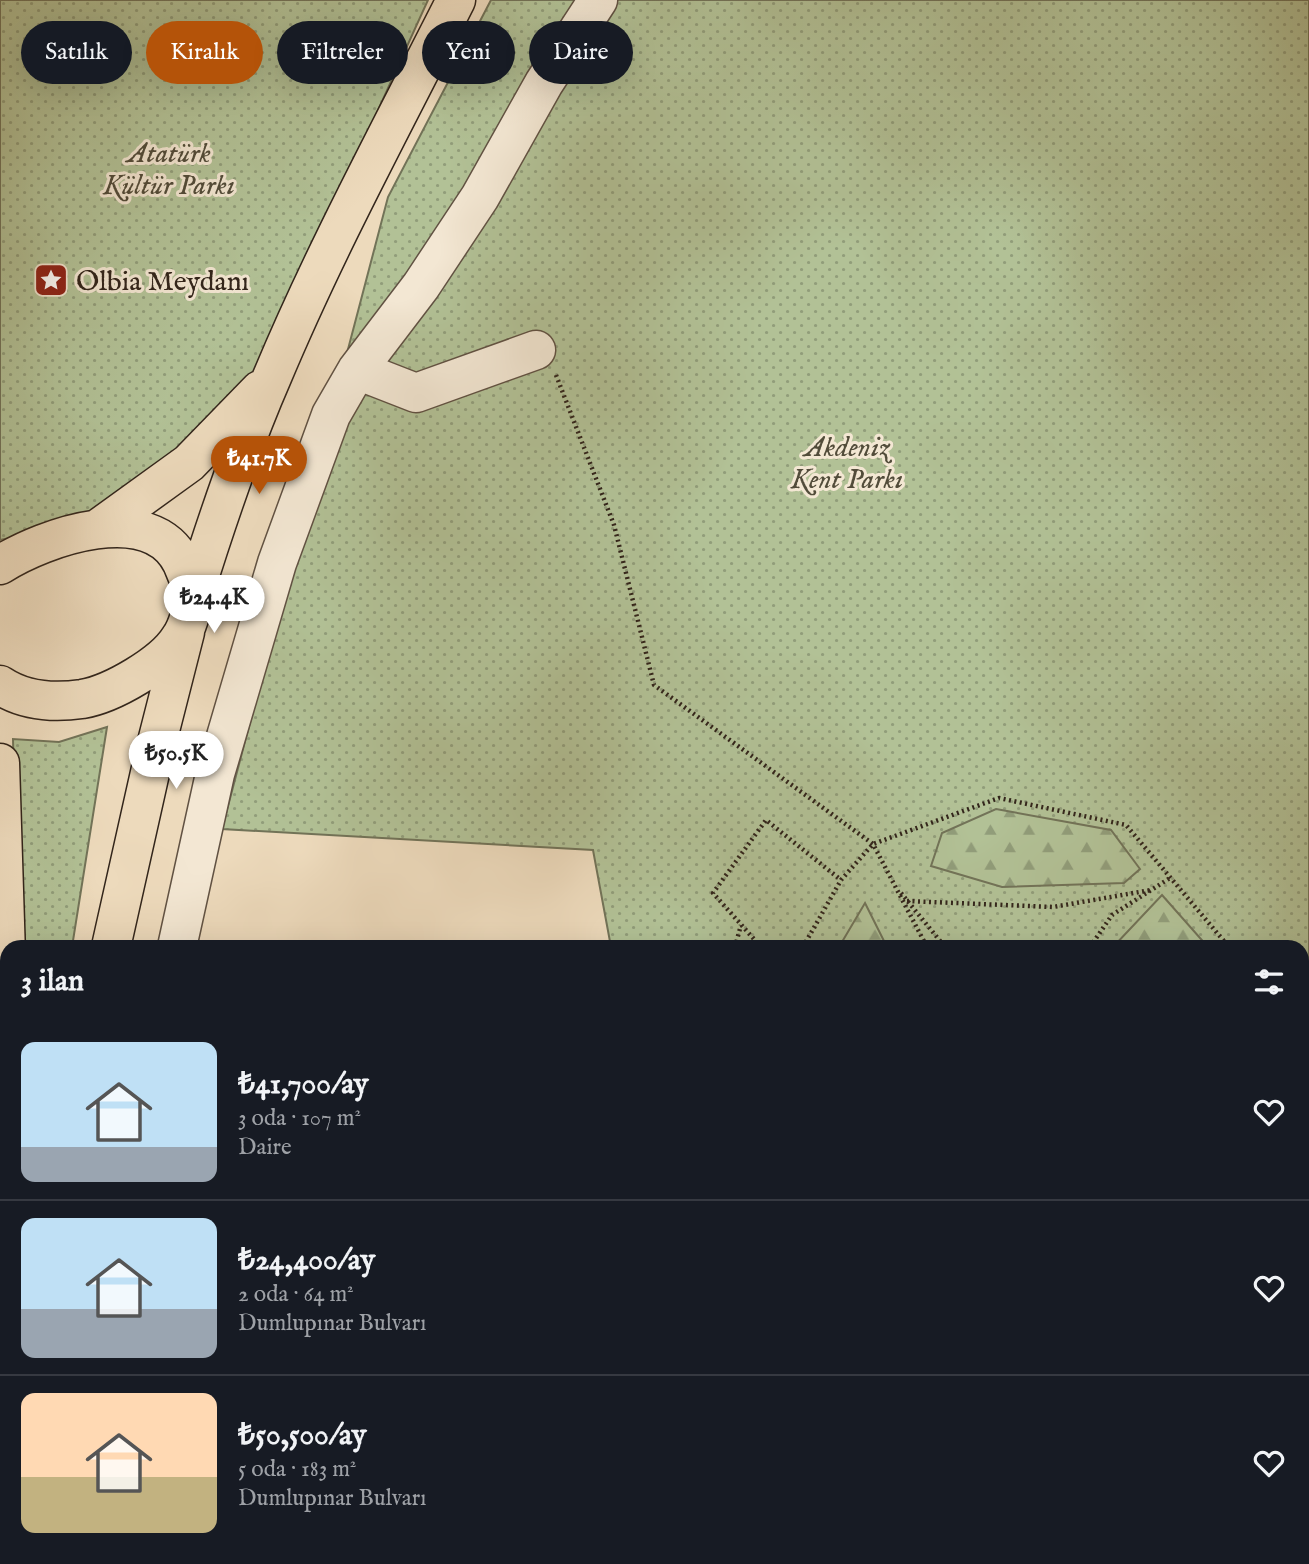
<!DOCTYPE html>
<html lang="tr">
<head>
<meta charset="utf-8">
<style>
  body { margin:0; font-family:"IM FELL English",serif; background:#20242c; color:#f1f3f6; height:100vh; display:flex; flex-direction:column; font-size:26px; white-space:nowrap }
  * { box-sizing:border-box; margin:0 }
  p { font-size:23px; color:#9ea1a6 }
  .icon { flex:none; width:38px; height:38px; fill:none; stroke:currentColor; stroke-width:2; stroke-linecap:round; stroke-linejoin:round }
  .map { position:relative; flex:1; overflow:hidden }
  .side { position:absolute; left:0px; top:940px; width:1309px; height:625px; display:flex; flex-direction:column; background:#171b24; border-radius:21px 21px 0 0; box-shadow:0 7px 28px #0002 }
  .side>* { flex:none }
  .guide { position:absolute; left:21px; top:21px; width:700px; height:63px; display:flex; gap:14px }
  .price { position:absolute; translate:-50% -60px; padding:0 16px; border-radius:24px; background:#fff; color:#222; font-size:23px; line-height:46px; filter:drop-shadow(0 2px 4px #0008) }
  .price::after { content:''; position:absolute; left:50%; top:42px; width:21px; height:16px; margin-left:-10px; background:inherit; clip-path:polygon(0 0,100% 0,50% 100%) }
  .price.active { background:#b45309; color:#fff }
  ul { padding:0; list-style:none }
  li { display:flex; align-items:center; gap:21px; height:175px; padding:0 21px }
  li+li { border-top:2px solid #363941 }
  li span { display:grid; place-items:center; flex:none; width:196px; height:140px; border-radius:14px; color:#555 }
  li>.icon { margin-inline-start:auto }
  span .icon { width:84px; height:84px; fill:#fffc; stroke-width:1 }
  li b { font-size:30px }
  h2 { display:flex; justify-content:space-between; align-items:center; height:84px; padding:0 21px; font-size:30px }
  .tag { padding:0 24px; border-radius:32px; background:#171b24; box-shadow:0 7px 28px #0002; font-size:24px; line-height:63px }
  .tag.active { background:#b45309; color:#fff }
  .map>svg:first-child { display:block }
  .grass { fill:url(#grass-dots); stroke:#727358; stroke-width:2 }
  .forest { fill:url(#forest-firs); stroke:#727358; stroke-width:2 }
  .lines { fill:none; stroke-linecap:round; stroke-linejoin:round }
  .minor-casing { stroke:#615243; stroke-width:41 }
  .major-casing { stroke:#32251b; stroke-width:41 }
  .path { stroke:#32251b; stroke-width:4.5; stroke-dasharray:2 3.5; stroke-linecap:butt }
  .minor { stroke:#f3e7d3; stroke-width:38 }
  .major { stroke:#eddabc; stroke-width:38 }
  .labels { text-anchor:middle; stroke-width:6; stroke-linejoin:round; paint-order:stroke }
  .park-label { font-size:28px; font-style:italic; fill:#524c3a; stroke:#f3e7d3 }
  .poi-label { font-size:28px; fill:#32251b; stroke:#f3e7d3; text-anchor:start }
</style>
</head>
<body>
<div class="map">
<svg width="1309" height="1564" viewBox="0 0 1309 1564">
  <defs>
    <pattern id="grass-dots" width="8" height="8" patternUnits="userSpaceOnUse" patternTransform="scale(1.75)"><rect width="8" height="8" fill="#b2c196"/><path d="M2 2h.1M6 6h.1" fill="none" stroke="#919d7a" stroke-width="1.8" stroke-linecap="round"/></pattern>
    <pattern id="forest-firs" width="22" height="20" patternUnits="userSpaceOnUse" patternTransform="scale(1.75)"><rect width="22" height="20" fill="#b2c196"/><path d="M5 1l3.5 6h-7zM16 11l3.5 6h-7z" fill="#919d7a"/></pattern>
  </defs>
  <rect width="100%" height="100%" fill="#eddabc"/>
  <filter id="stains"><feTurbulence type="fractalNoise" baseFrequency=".00286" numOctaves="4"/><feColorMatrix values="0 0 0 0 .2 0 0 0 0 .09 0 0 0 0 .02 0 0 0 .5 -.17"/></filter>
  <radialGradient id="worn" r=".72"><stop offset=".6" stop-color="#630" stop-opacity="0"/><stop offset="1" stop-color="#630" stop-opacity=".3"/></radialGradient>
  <!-- grass -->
  <path class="grass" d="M0 0H428L291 302 252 375 203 431 87 515 28 534 0 540Z
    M491 0H1309V1432L1302 1435V947H611L593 850 222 829 388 197Z
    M107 727 72 947H18L13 739 59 742Z
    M7 1266V1558H46V1564H0V1443Z
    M1309 1524V1564H1143L1177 1558H1302V1527Z
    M228 1558H427L434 1564H228Z
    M674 1558H1064L1054 1564H673Z"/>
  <!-- forest -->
  <path class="forest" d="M996 809 1111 830 1140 869 1124 883 1002 887 931 866 942 833Z
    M1162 895 1208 947H1113Z
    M865 903 887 947H839Z"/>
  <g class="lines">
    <!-- minor casing -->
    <g class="minor-casing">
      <path id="minor" d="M357 370 416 393 536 350
        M177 947 215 774 277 563 331 415 357 370 421 286 480 197 544 83 598 0
        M166 1564V1558"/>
    </g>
    <!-- major casing -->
    <g class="major-casing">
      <path id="major" d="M99 528 189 463 260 390
        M0 565C44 537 151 499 182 563 186 573 193 587 193 598 192 611 187 628 180 638 164 664 112 694 82 699 54 703 24 701 0 685
        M193 597C216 523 241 448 272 377 326 248 393 125 456 0
        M0 763 6 955 0 1061
        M111 947 156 746 185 632
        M72 1564V1558"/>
    </g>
    <!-- path -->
    <path class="path" d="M556 375 614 525 654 685 873 844 927 947
      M901 893 945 947
      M907 901 1053 907 1151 890
      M735 947 741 925
      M761 947 713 893 766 820 841 880
      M803 947 841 880 873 844 999 798 1126 825 1229 947
      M1090 947 1112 915 1170 878
      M1302 1023 1309 1025
      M1302 1047 1309 1049
      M1302 1128 1309 1139
      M1302 1353 1309 1348
      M1302 1501 1309 1498
      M645 1558V1564
      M710 1558 713 1564
      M781 1564 787 1558
      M1004 1564 1013 1558"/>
    <!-- minor -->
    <use href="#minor" class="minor"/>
    <!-- major -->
    <use href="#major" class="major"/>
  </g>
  <!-- icons -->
  <defs>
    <g id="sight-square" transform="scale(1.75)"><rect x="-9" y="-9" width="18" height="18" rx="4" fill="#8f2418" stroke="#f3e7d3"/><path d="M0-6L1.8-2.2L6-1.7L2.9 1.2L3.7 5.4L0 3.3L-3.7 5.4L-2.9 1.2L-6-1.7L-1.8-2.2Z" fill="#fff"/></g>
  </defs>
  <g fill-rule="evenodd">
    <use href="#sight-square" x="51" y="280"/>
  </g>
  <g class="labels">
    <!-- park labels -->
    <g class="park-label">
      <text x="169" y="162">Atatürk<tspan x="169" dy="32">Kültür Parkı</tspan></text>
      <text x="847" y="456">Akdeniz<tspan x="847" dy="32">Kent Parkı</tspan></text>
    </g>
    <!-- poi labels -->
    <g class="poi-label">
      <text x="76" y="290">Olbia Meydanı</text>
    </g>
  </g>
  <rect width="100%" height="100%" filter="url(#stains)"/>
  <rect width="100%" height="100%" fill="url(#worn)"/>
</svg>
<b class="price active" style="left:259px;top:496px">₺41.7K</b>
<b class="price" style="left:214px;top:635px">₺24.4K</b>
<b class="price" style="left:176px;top:791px">₺50.5K</b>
<div class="guide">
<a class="tag">Satılık</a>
<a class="tag active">Kiralık</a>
<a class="tag">Filtreler</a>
<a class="tag">Yeni</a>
<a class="tag">Daire</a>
</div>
<section class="side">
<h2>3 ilan<svg class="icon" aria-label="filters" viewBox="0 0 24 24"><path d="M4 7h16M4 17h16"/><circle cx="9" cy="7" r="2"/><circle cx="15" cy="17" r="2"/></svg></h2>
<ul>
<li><span style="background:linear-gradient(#bfe0f5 75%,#9aa5b1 0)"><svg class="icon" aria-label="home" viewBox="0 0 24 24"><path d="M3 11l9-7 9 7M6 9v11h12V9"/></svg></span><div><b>₺41,700/ay</b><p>3 oda · 107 m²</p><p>Daire</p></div><svg class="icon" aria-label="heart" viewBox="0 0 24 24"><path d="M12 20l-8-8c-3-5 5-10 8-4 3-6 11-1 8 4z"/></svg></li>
<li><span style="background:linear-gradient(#bfe0f5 65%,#9aa5b1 0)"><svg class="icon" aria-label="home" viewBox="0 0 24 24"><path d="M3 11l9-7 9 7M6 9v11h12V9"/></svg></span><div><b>₺24,400/ay</b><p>2 oda · 64 m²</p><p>Dumlupınar Bulvarı</p></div><svg class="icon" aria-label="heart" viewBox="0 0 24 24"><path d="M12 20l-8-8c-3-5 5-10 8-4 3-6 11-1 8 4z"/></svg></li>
<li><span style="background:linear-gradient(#ffd9b3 60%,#c2b280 0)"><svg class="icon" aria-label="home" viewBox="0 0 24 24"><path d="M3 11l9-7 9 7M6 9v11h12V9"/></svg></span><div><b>₺50,500/ay</b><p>5 oda · 183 m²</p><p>Dumlupınar Bulvarı</p></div><svg class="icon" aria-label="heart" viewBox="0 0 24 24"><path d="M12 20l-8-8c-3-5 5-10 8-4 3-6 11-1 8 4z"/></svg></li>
</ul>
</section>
</div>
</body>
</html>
